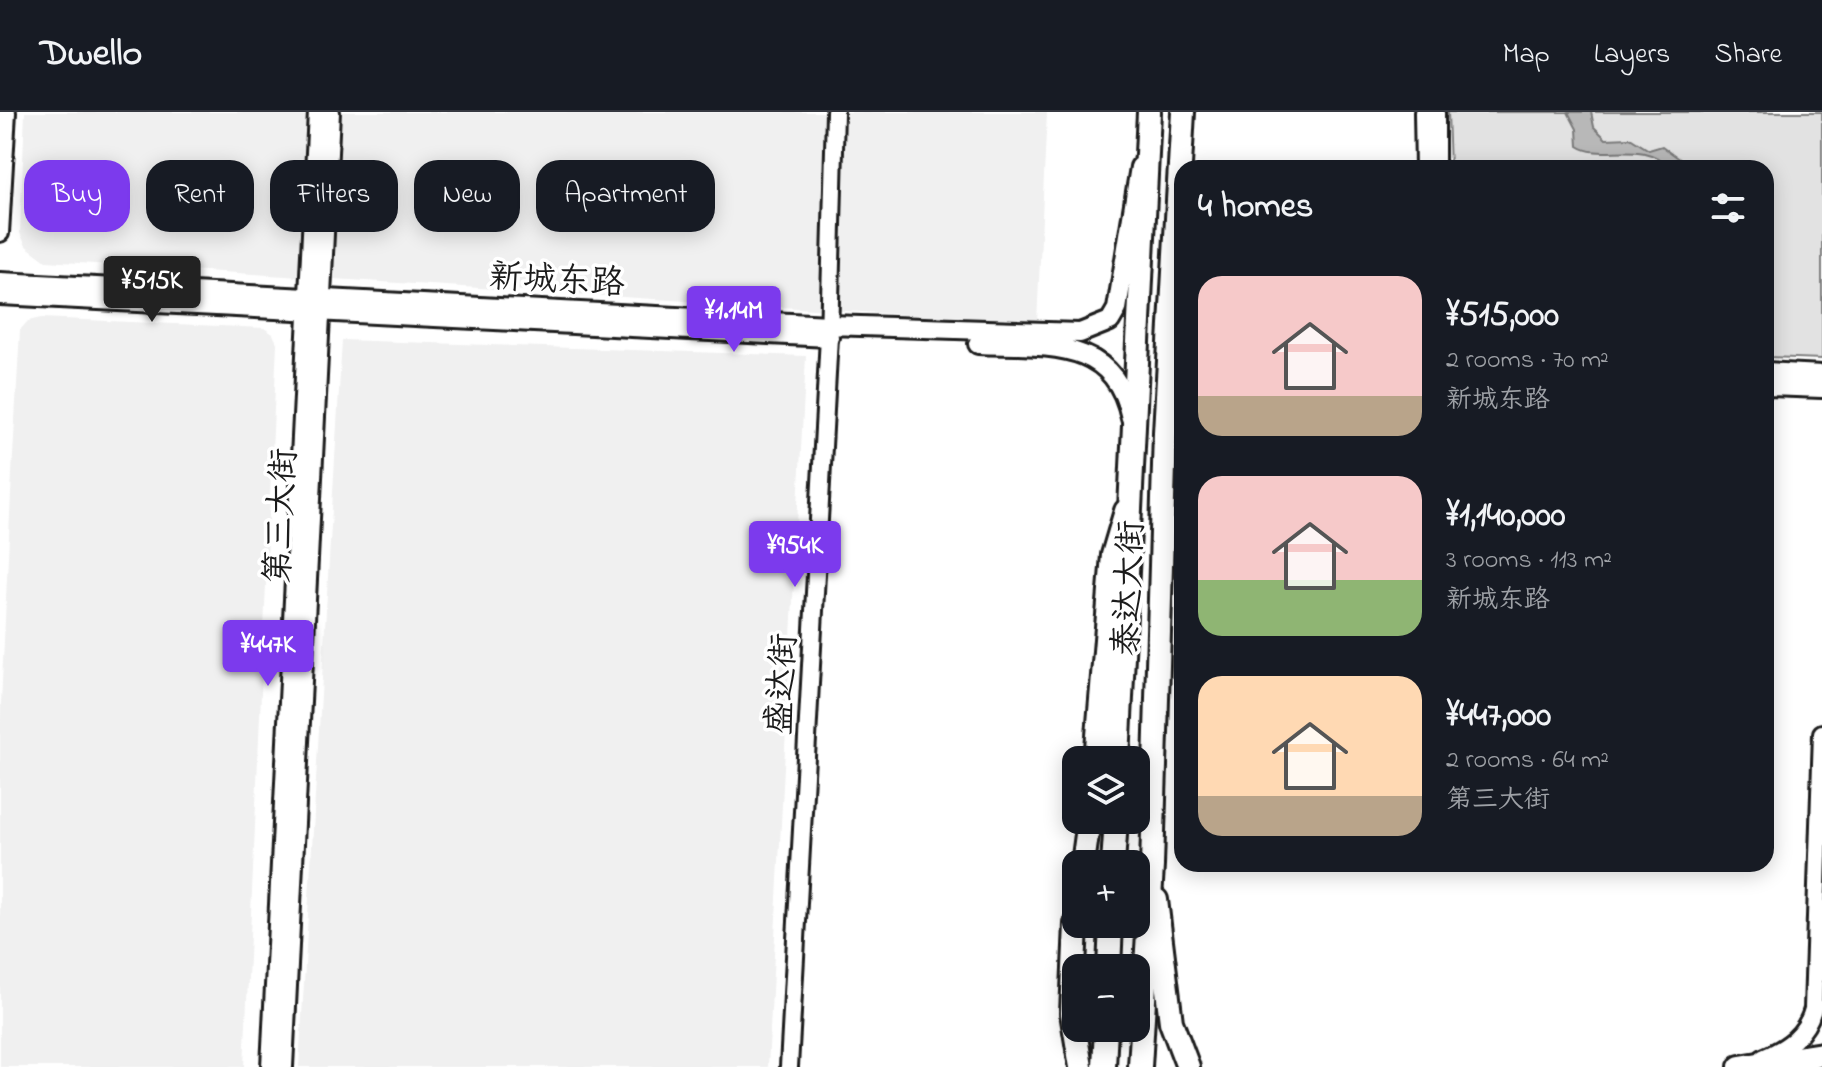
<!DOCTYPE html>
<html lang="en">
<head>
<meta charset="utf-8">
<style>
  body { margin:0; font-family:"Indie Flower","LXGW WenKai TC",sans-serif; background:#20242c; color:#f1f3f6; height:100vh; display:flex; flex-direction:column; font-size:30px; white-space:nowrap }
  * { box-sizing:border-box; margin:0 }
  p { font-size:26px; color:#9ea1a6 }
  .icon { flex:none; width:44px; height:44px; fill:none; stroke:currentColor; stroke-width:2; stroke-linecap:round; stroke-linejoin:round }
  .map { position:relative; flex:1; overflow:hidden }
  .drawer { position:absolute; left:1174px; top:48px; width:600px; height:712px; display:flex; flex-direction:column; background:#171b24; border-radius:24px; box-shadow:0 4px 20px #0003 }
  .drawer>* { flex:none }
  .top-card { position:absolute; left:24px; top:48px; width:760px; height:72px; display:flex; gap:16px }
  .tools { position:absolute; left:1062px; top:634px; display:grid; gap:16px }
  .tools a { display:grid; place-items:center; width:88px; height:88px; border-radius:16px; background:#171b24; box-shadow:0 4px 20px #0003; font-size:40px }
  .price { position:absolute; translate:-50% -68px; padding:0 18px; border-radius:8px; background:#7c3aed; color:#fff; font-size:26px; line-height:52px; filter:drop-shadow(0 2px 4px #0008) }
  .price::after { content:''; position:absolute; left:50%; top:48px; width:24px; height:18px; margin-left:-12px; background:inherit; clip-path:polygon(0 0,100% 0,50% 100%) }
  .price.selected { background:#222; color:#fff }
  ul { padding:0; list-style:none }
  li { display:flex; align-items:center; gap:24px; height:200px; padding:0 24px }
  li span { display:grid; place-items:center; flex:none; width:224px; height:160px; border-radius:24px; color:#555 }
  li>.icon { margin-inline-start:auto }
  span .icon { width:96px; height:96px; fill:#fffc; stroke-width:1 }
  li b { font-size:34px }
  h2 { display:flex; justify-content:space-between; align-items:center; height:96px; padding:0 24px; font-size:34px }
  .pill { padding:0 28px; border-radius:24px; background:#171b24; box-shadow:0 4px 20px #0003; font-size:28px; line-height:72px }
  .pill.selected { background:#7c3aed; color:#fff }
  header { display:flex; align-items:center; gap:48px; box-sizing:border-box; height:112px; padding:0 40px; background:#171b24; border-bottom:2px solid #363941 }
  header strong { font-size:38px }
  nav { display:flex; gap:44px; margin-inline-start:auto; font-size:28px }
  .map>svg:first-child { display:block }
  .built { fill:#f0f0f0 }
  .green { fill:#e2e2e2; stroke:#7f7f7f; stroke-width:2 }
  .water { fill:#b8b8b8; stroke:#7a7a7a; stroke-width:2 }
  .lines { fill:none; stroke-linecap:round; stroke-linejoin:round }
  .tertiary-casing { stroke:#1c1c1c; stroke-width:22 }
  .secondary-casing { stroke:#1c1c1c; stroke-width:24 }
  .primary-casing { stroke:#1c1c1c; stroke-width:28 }
  .trunk-casing { stroke:#1c1c1c; stroke-width:28 }
  .tertiary { stroke:#fff; stroke-width:16 }
  .secondary { stroke:#fff; stroke-width:18 }
  .primary { stroke:#fff; stroke-width:22 }
  .trunk { stroke:#fff; stroke-width:22 }
  .labels { text-anchor:middle; stroke-width:7; stroke-linejoin:round; paint-order:stroke }
  .street-label { font-size:34px; fill:#1c1c1c; stroke:#fff }
</style>
</head>
<body>
<header>
<strong>Dwello</strong>
<nav><a>Map</a><a>Layers</a><a>Share</a></nav>
</header>
<div class="map">
<svg width="1822" height="955" viewBox="0 0 1822 955">
  <rect width="100%" height="100%" fill="#fff"/>
  <filter id="ink" filterUnits="userSpaceOnUse"><feTurbulence type="fractalNoise" baseFrequency=".0125" numOctaves="2"/><feDisplacementMap in="SourceGraphic" scale="16" xChannelSelector="R" yChannelSelector="G"/><feConvolveMatrix kernelMatrix="1 2 1 2 8 2 1 2 1" color-interpolation-filters="sRGB"/></filter>
  <g filter="url(#ink)">
    <!-- built -->
    <path class="built" d="M25 0H1047L1037 211 46 149 26 134 20 121Z
      M41 206 264 216 273 222 277 231 244 955H0V612L12 361 20 218 28 209Z
      M342 228 806 244 768 955H299Z"/>
    <!-- green -->
    <path class="green" d="M1448 0H1822V247L1766 245V56H1450Z"/>
    <!-- water -->
    <path class="water" d="M1568 0H1591L1594 15 1606 27 1630 26 1649 38 1662 34 1692 56H1670C1642 25 1602 50 1578 34L1577 17Z"/>
    <g class="lines">
      <!-- tertiary casing -->
      <g class="tertiary-casing">
        <path id="tertiary" d="M1423 0 1424 56
          M1436 0V56
          M0 121 7 0
          M1766 259 1822 262
          M1766 275 1822 277
          M1169 311 1182 285
          M1763 946C1787 936 1806 923 1813 897L1822 621
          M270 955 317 0
          M284 955 331 0
          M789 955 829 225 835 0"/>
      </g>
      <!-- secondary casing -->
      <g class="secondary-casing">
        <path id="secondary" d="M0 170 829 213 1080 221 1110 209 1117 197 1140 55
          M0 183 829 225
          M978 232C1044 235 1114 224 1131 306"/>
      </g>
      <!-- primary casing -->
      <g class="primary-casing">
        <path id="primary" d="M1096 648 1113 443 1126 399
          M1083 752 1089 708
          M1156 788 1171 910 1188 955
          M1076 812 1072 901 1081 955
          M1740 955 1822 942"/>
      </g>
      <!-- trunk casing -->
      <g class="trunk-casing">
        <path id="trunk" d="M1118 648 1149 0
          M1113 752 1116 708
          M1109 856 1111 812
          M1104 955 1106 916
          M1140 955 1152 754 1165 320 1183 0"/>
      </g>
      <!-- tertiary -->
      <use href="#tertiary" class="tertiary"/>
      <!-- secondary -->
      <use href="#secondary" class="secondary"/>
      <!-- primary -->
      <use href="#primary" class="primary"/>
      <!-- trunk -->
      <use href="#trunk" class="trunk"/>
    </g>
  </g>
  <g class="labels">
    <!-- street labels -->
    <g class="street-label">
      <text transform="translate(557 166) rotate(3)" y="12">新城东路</text>
      <text transform="translate(279 404) rotate(-87)" y="12">第三大街</text>
      <text transform="translate(1127 476) rotate(-88)" y="12">泰达大街</text>
      <text transform="translate(780 572) rotate(-87)" y="12">盛达街</text>
    </g>
  </g>
</svg>
<div class="tools">
<a><svg class="icon" aria-label="layers" viewBox="0 0 24 24"><path d="M12 4l9 5-9 5-9-5zM3 14l9 5 9-5"/></svg></a>
<a>+</a>
<a>−</a>
</div>
<b class="price selected" style="left:152px;top:212px">¥515K</b>
<b class="price" style="left:734px;top:242px">¥1.14M</b>
<b class="price" style="left:795px;top:477px">¥954K</b>
<b class="price" style="left:268px;top:576px">¥447K</b>
<div class="top-card">
<a class="pill selected">Buy</a>
<a class="pill">Rent</a>
<a class="pill">Filters</a>
<a class="pill">New</a>
<a class="pill">Apartment</a>
</div>
<section class="drawer">
<h2>4 homes<svg class="icon" aria-label="filters" viewBox="0 0 24 24"><path d="M4 7h16M4 17h16"/><circle cx="9" cy="7" r="2"/><circle cx="15" cy="17" r="2"/></svg></h2>
<ul>
<li><span style="background:linear-gradient(#f6c9c9 75%,#b9a48a 0)"><svg class="icon" aria-label="home" viewBox="0 0 24 24"><path d="M3 11l9-7 9 7M6 9v11h12V9"/></svg></span><div><b>¥515,000</b><p>2 rooms · 70 m²</p><p>新城东路</p></div></li>
<li><span style="background:linear-gradient(#f6c9c9 65%,#8fb573 0)"><svg class="icon" aria-label="home" viewBox="0 0 24 24"><path d="M3 11l9-7 9 7M6 9v11h12V9"/></svg></span><div><b>¥1,140,000</b><p>3 rooms · 113 m²</p><p>新城东路</p></div></li>
<li><span style="background:linear-gradient(#ffd9b3 75%,#b9a48a 0)"><svg class="icon" aria-label="home" viewBox="0 0 24 24"><path d="M3 11l9-7 9 7M6 9v11h12V9"/></svg></span><div><b>¥447,000</b><p>2 rooms · 64 m²</p><p>第三大街</p></div></li>
</ul>
</section>
</div>
</body>
</html>
